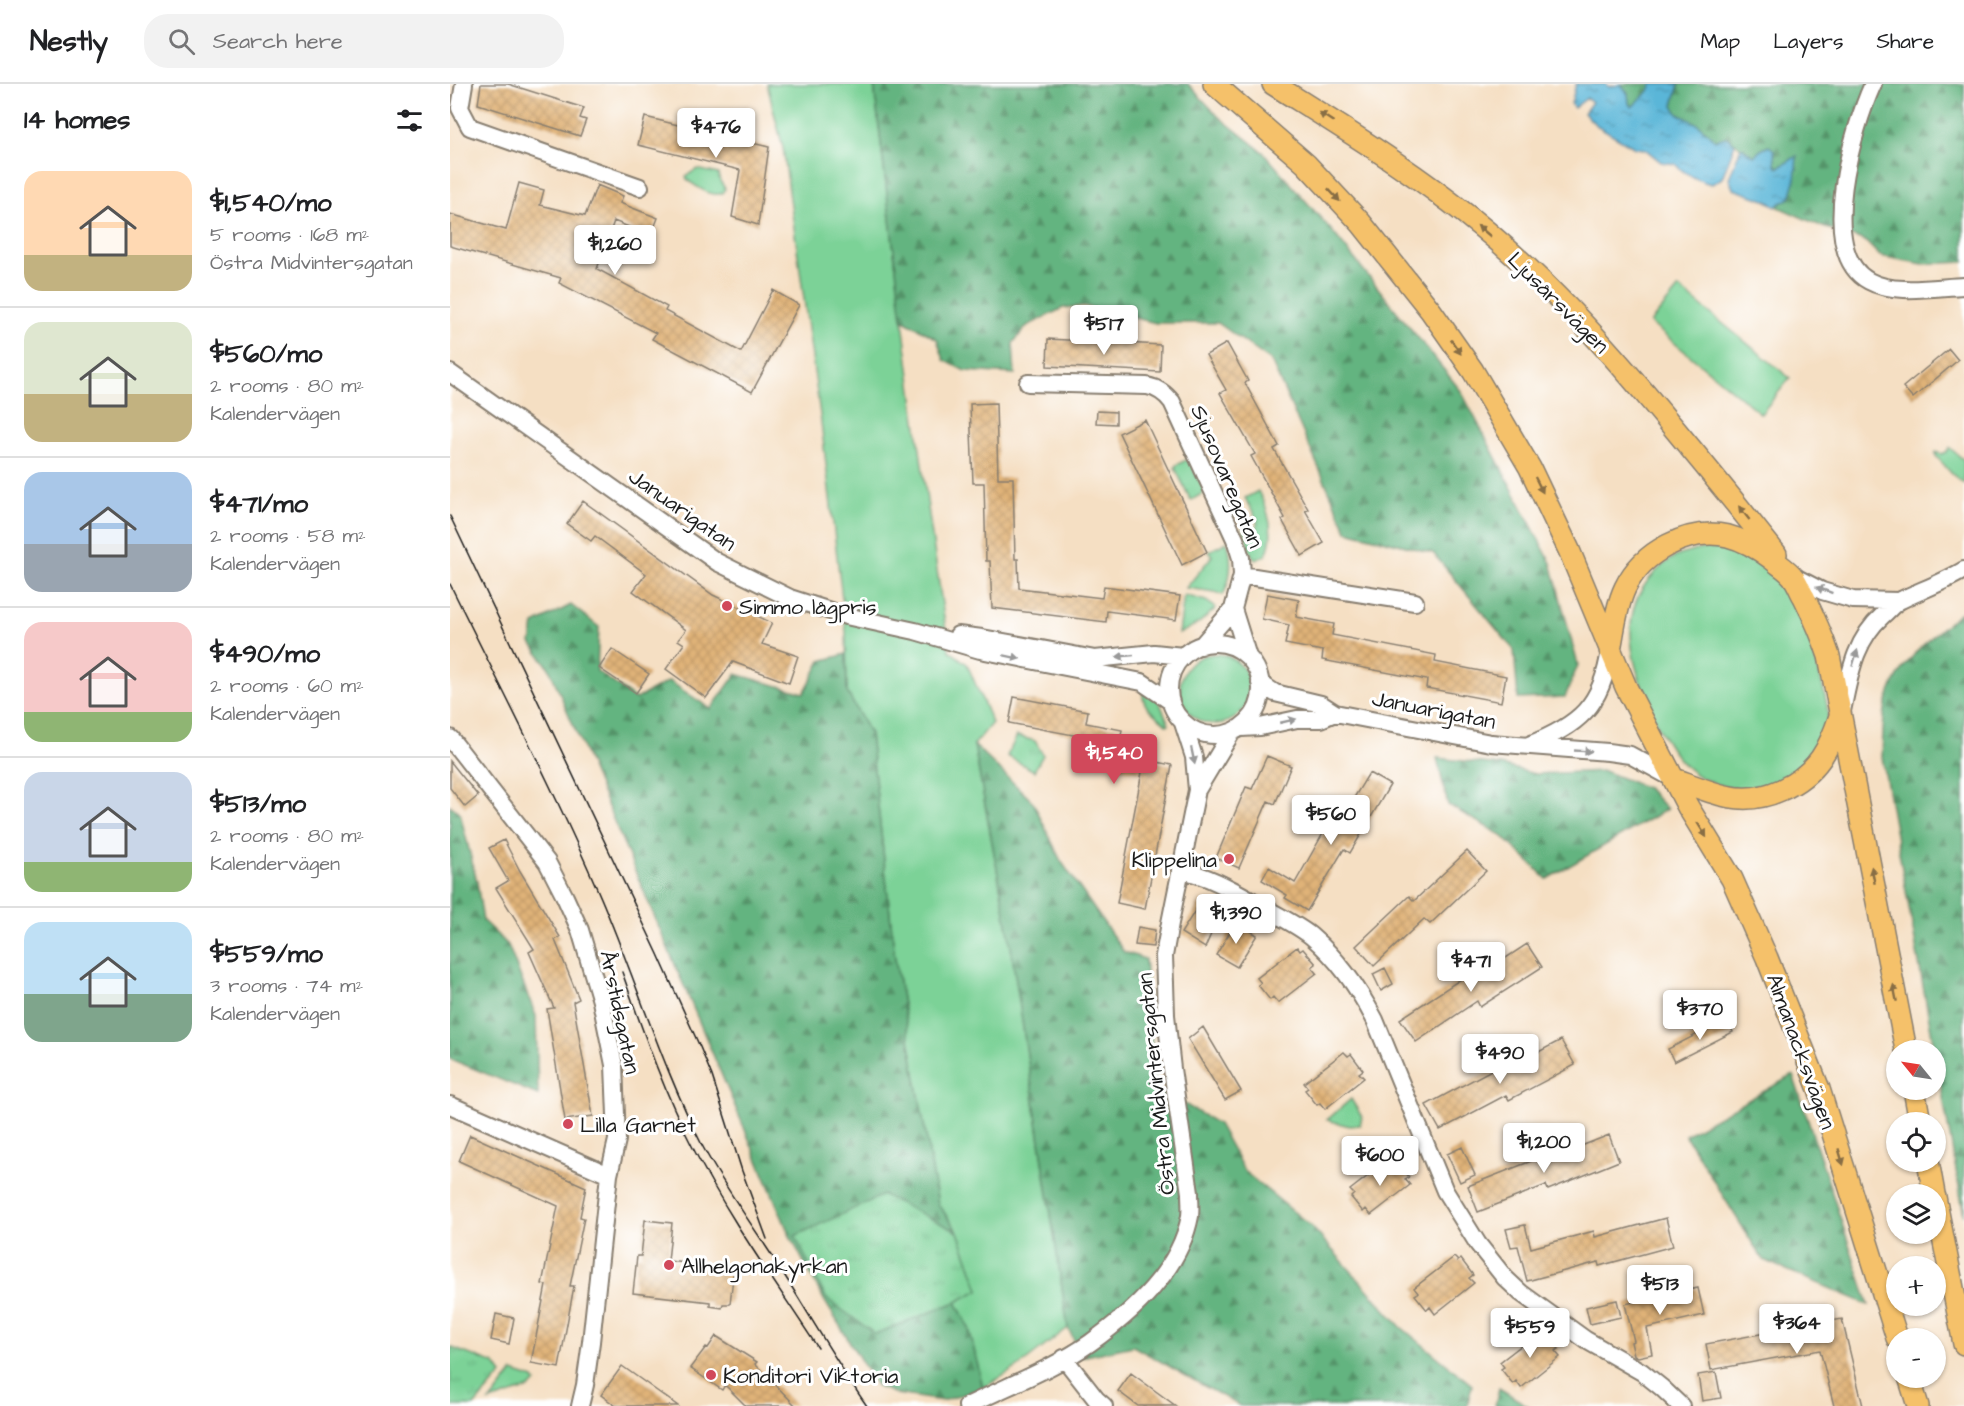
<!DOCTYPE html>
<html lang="en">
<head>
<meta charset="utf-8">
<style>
  body { margin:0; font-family:"Architects Daughter",sans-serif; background:#f2f2f2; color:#202124; height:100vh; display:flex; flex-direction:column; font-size:22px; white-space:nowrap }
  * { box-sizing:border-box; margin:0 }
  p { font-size:20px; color:#757577 }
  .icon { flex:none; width:33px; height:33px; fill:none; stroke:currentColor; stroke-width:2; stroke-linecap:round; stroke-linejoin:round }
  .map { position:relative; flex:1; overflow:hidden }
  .side { display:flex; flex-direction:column; background:#fff; width:450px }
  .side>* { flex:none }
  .needle { width:39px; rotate:300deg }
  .controls { position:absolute; left:1436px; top:956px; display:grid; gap:12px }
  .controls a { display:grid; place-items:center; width:60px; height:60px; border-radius:50%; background:#fff; box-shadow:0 2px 4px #0004; font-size:30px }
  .price { position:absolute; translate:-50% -51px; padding:0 14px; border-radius:6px; background:#fff; color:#222; font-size:20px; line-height:39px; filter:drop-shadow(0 2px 3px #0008) }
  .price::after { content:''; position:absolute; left:50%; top:36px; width:18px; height:14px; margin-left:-9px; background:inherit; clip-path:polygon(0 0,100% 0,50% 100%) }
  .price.selected { background:#d1495b; color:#fff }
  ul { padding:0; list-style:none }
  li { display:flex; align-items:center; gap:18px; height:150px; padding:0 24px }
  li+li { border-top:2px solid #e0e0e0 }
  li span { display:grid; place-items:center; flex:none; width:168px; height:120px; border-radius:18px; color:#555 }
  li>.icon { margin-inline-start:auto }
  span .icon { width:72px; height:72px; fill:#fffc; stroke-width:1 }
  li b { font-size:26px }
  h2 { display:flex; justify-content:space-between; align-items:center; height:72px; padding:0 24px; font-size:26px }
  header { display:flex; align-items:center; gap:36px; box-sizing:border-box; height:84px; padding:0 30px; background:#fff; border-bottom:2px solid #e0e0e0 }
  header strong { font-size:28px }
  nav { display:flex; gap:33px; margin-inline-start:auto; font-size:21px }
  .search { width:420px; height:54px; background:#f2f2f2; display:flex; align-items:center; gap:15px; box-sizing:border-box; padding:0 21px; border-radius:24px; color:#757577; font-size:22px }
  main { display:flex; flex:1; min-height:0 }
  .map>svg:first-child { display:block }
  .grass { fill:#7bd297; stroke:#4c775a; stroke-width:1.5 }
  .forest { fill:url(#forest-firs); stroke:#40684e; stroke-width:1.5 }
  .park { fill:url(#park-tufts); stroke:#4c775a; stroke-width:1.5 }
  .water { fill:url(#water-ripples); stroke:#3b697a; stroke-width:1.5 }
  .building { fill:url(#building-cross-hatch) }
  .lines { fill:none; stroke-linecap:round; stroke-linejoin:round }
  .minor-casing { stroke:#887e70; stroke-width:20 }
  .major-casing { stroke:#887e70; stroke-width:24 }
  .minor { stroke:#fff; stroke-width:16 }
  .major { stroke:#f5c16b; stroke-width:21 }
  .tram { stroke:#1c1c1c; stroke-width:1.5 }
  .oneway { fill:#886e44 }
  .oneway2 { fill:#999 }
  .poi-dot { fill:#d1495b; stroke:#fff; stroke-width:2 }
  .labels { text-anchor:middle; stroke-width:6; stroke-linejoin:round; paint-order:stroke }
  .street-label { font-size:22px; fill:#1c1c1c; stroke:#fff }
  .poi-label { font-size:22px; fill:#1c1c1c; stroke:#fff; text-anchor:start }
</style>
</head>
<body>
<header>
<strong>Nestly</strong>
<div class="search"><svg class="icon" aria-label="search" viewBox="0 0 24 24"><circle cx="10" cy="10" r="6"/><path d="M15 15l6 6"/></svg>Search here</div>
<nav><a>Map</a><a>Layers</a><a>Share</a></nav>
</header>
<main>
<section class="side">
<h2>14 homes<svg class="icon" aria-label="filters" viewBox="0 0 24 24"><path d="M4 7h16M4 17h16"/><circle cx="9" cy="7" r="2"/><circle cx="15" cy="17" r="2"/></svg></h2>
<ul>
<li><span style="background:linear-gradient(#ffd9b3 70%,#c2b280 0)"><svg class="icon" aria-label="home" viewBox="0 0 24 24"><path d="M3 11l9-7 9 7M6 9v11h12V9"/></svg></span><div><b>$1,540/mo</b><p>5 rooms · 168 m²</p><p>Östra Midvintersgatan</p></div></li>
<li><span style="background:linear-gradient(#dfe7d0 60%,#c2b280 0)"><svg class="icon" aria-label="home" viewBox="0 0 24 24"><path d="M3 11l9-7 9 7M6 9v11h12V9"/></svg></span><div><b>$560/mo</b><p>2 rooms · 80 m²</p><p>Kalendervägen</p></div></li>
<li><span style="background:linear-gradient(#a9c7e8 60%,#9aa5b1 0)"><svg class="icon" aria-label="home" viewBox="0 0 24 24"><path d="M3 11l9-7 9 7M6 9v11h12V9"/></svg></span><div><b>$471/mo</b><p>2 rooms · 58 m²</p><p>Kalendervägen</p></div></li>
<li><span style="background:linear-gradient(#f6c9c9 75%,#8fb573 0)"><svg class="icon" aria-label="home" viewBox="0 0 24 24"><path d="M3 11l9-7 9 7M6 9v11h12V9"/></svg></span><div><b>$490/mo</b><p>2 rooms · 60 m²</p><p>Kalendervägen</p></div></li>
<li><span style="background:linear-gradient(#c9d6e8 75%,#8fb573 0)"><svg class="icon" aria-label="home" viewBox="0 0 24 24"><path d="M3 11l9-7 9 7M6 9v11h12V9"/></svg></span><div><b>$513/mo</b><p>2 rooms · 80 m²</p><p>Kalendervägen</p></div></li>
<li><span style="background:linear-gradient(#bfe0f5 60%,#7fa58c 0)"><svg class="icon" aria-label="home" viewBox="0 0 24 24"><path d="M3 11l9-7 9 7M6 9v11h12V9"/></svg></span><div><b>$559/mo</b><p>3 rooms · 74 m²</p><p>Kalendervägen</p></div></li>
</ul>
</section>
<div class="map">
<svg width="1514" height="1322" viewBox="0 0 1514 1322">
  <defs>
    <pattern id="forest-firs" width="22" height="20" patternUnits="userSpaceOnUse" patternTransform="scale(1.5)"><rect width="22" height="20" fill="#64b480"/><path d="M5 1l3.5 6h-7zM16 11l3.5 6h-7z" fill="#529268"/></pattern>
    <pattern id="park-tufts" width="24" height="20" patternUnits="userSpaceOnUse" patternTransform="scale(1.5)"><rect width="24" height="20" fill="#7bd297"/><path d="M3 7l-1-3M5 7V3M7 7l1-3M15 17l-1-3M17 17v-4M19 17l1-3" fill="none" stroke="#6ab482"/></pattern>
    <pattern id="water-ripples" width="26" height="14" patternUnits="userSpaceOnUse" patternTransform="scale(1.5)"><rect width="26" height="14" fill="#5ab6d8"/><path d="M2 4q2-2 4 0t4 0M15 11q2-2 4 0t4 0" fill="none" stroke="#4a93ae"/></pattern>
    <pattern id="building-cross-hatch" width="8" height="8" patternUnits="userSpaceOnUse" patternTransform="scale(1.5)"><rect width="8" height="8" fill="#e0b378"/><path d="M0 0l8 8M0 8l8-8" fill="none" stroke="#c09967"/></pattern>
  </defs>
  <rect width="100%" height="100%" fill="#fff"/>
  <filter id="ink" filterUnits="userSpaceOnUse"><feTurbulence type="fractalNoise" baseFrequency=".0167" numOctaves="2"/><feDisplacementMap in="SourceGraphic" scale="12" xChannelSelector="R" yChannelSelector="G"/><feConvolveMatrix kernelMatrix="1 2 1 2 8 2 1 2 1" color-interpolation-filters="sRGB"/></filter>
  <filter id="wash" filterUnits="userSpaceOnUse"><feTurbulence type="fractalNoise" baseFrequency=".008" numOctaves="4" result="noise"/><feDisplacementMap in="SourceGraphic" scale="24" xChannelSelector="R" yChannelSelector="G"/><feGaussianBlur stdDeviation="1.35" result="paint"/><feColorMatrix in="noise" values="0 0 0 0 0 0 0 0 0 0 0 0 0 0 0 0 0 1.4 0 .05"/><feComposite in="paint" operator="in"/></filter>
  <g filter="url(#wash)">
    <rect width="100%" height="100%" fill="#f5dfc3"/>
    <!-- grass -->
    <path class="grass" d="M317 0H424C446 189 470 378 499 566L517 580 542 639 524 661 559 849 618 1244 568 1283 533 1304 519 1244 506 1218 529 1206 508 1148 488 1120 445 875 420 650 397 608 396 548 371 338 333 64Z
      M247 85 268 90 270 97 275 104 273 109C261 114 248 103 237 96L236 92Z
      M1229 204 1340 294 1311 330 1200 239Z
      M1500 364 1514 376V400L1502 390 1486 372V368L1491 370 1497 368Z
      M738 375 755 408 742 416 740 415 725 384 726 381Z
      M808 407C819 427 826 450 816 471L806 476 801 470 792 440 801 434V445L807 452V435L795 414Z
      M777 458C783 474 781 497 773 511L765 508 736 504 762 472 759 467Z
      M1256 464C1269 465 1284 465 1296 471 1339 493 1357 545 1369 588 1372 602 1381 627 1377 641 1372 665 1358 677 1341 692 1338 694 1334 698 1330 700 1305 712 1260 703 1240 686 1221 671 1205 639 1197 617 1181 575 1169 529 1201 493 1208 485 1216 477 1225 473 1235 469 1246 466 1256 464Z
      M734 511 756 517 765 523 764 526 749 539 729 550Z
      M730 605a35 35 0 1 1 70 0a35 35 0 1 1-70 0Z
      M693 607 708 615 719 640 717 641C706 629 691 625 693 607Z
      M901 1015 912 1033 910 1041 899 1042 877 1036Z
      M63 1288 84 1295 86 1298 80 1304 40 1317Z"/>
    <!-- forest -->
    <path class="forest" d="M424 0H738L769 33 814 69 882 147 1011 307 1101 479 1128 581 1115 613 1068 615 1064 566 983 469 897 447 821 277 768 239H706L634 222 613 224 577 242 563 259 565 290 515 287 494 276 487 255 452 235Z
      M1171 0H1202L1199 7 1182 23 1179 20 1178 10Z
      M1229 0H1514V178L1473 180 1430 172 1414 156 1373 143 1326 122 1340 114 1347 73 1328 84 1325 80 1324 66H1311L1304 72 1276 53 1265 56 1248 40 1228 30 1223 21Z
      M121 521 149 543 147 587 186 615 219 597 261 625 286 590 354 609 371 577 396 570 397 608 420 650 445 875 488 1120 508 1148 433 1112 345 1152 425 1250 506 1218 519 1244 533 1304 493 1317 446 1310 427 1303 374 1216 340 1152 99 584 81 559 84 540Z
      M1514 526V1131L1432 673C1433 656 1432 633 1437 617 1449 577 1483 551 1514 526Z
      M524 661 583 718 611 777 674 868 695 875 706 1003 768 1040 795 1088 861 1142 951 1243 1022 1301 1017 1322H790L683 1262 632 1273 618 1244 559 850Z
      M987 674 1050 681 1085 690 1154 687 1197 704 1217 725 1097 795 1051 751 998 721Z
      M0 721 10 729 27 798 33 837 58 861 86 932 88 1011 0 975Z
      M1343 991 1419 1221 1313 1176 1235 1051Z
      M1049 1304 1078 1322H1045Z"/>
    <!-- park -->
    <path class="park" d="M567 652 585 657 593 671 584 687 557 672Z
      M433 1111 508 1148 529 1206 506 1218 425 1250 376 1214 345 1152Z
      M0 1263 45 1280 52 1290 24 1322H0Z"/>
    <!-- water -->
    <path class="water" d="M1126 0H1156L1159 3 1171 0 1178 10 1179 20 1182 23 1199 7 1202 0H1229L1223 21 1228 30 1248 40 1265 56 1276 53 1285 60 1272 94 1262 100C1251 98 1233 89 1225 80L1211 78 1195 65 1185 64 1146 41 1134 29 1142 18 1137 14 1124 24 1121 20Z
      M1319 62 1324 66 1325 80 1328 84 1347 72 1345 97 1340 114 1326 122 1315 116 1283 105 1279 94 1291 63 1304 72 1311 66Z"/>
    <g id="blocks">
      <!-- building -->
      <path class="building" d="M31 0H58L134 24 130 34 136 36 130 52 28 20Z
        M195 33 319 63 308 141 282 133 290 86 188 61Z
        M69 99 94 106 90 121 135 132 147 101 173 112 170 119 208 134 201 152 164 137 147 185 217 223 215 227 291 268 323 206 349 221 302 308 202 255 206 249 109 199 111 194 0 162V130L56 146Z
        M598 255 711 261 710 288 597 282Z
        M777 259 798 297 795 299 829 362 824 365 858 425 855 426 874 459 852 472 832 436 835 434 801 372 805 370 770 309 776 306 756 271Z
        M1499 265 1508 276 1463 314 1453 303Z
        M546 319 548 394H563L565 475H568L569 504 652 514 654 502 730 512 726 536 657 527 656 538 542 524 540 477H536L534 399H523L520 320Z
        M647 327 666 328V340L646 339Z
        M695 336 757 468 732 481 669 349Z
        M133 417 263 511 322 539 312 560 348 572 339 599 283 578 256 614 216 585 234 560 228 556 236 546 183 507 196 490 145 452 141 457 117 440Z
        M817 510 849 516 846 533 884 540 882 551 986 571 985 578 1056 592 1051 618 976 604 977 596 872 576 873 567 835 560 839 541 812 535Z
        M162 565 199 590 186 609 149 584Z
        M564 613 638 627 636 639 672 646 670 658 704 664 701 677 722 681 695 825 667 819 692 688 662 683 665 671 626 664 629 652 559 639Z
        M817 672 841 682 825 720 818 717 789 784 766 774 796 703 802 705Z
        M0 677 28 712 15 723 0 704Z
        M919 689 940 701 900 769 894 765 857 827 835 814 837 811 812 796 819 783 845 799 875 746 882 750Z
        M54 756 70 787 110 853 105 856 129 915 123 918 143 1032 115 1036 97 925 104 924 79 868 84 865 46 804 58 797 39 764Z
        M1017 767 1036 787 980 840 974 835 924 882 906 862 959 812 964 817Z
        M751 817 770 829 755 864 731 849Z
        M786 838 807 851 787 883 766 871Z
        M688 843 705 846 703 863 685 861Z
        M1077 860 1092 883 1030 923 1027 917 966 958 950 935 1014 893 1018 899Z
        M847 863 850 867 853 865 866 880 862 883 867 889 828 919 823 913 820 916 808 901 811 899 807 894Z
        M935 884 943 900 931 907 923 890Z
        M1277 935 1283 948 1224 978 1218 965Z
        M753 943 791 1007 775 1016 738 955Z
        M1111 956 1125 981 1059 1016 1056 1011 990 1046 976 1021 1045 984 1047 990Z
        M894 968 898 972 901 970 913 986 909 989 914 994 875 1025 870 1019 867 1021 855 1006 858 1004 854 999Z
        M20 1051 136 1103 130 1133 134 1134 120 1202H124L109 1284 81 1279 96 1201 92 1200 108 1122 9 1077Z
        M1159 1051 1169 1077 1098 1106 1096 1101 1028 1128 1018 1102 1089 1074 1091 1078Z
        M1012 1063 1025 1091 1010 1098 997 1070Z
        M940 1075 944 1079 946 1077 959 1093 955 1095 960 1101 921 1131 916 1125 913 1128 901 1113 904 1110 900 1106Z
        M1216 1134 1223 1162 1149 1182 1148 1178 1077 1197 1068 1162 1061 1163 1056 1145 1075 1141 1081 1164 1144 1147 1145 1153Z
        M195 1136 222 1139 218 1177 284 1184 280 1220H273L272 1224 260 1222V1218L183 1209 187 1172H191Z
        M1004 1173 1008 1177 1011 1175 1023 1191 1019 1194 1024 1199 985 1230 980 1223 977 1226 965 1211 968 1209 964 1204Z
        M1248 1204 1254 1231 1197 1244 1202 1270 1188 1273 1184 1271 1181 1258 1184 1257 1175 1220Z
        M1167 1216 1171 1233 1140 1240 1136 1223Z
        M46 1230 64 1234 59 1260 41 1256Z
        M1392 1235 1413 1322H1384L1370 1266 1261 1286 1256 1260Z
        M1090 1247 1094 1251 1096 1249 1109 1265 1105 1267 1110 1273 1071 1304 1066 1297 1063 1300 1051 1285 1054 1283 1050 1278Z
        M266 1252 307 1278 305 1280 346 1322H296L275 1301 272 1306 240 1284 256 1263 258 1264Z
        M172 1282 228 1322H166L151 1311Z
        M1266 1288 1271 1314 1252 1317 1248 1291Z
        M681 1289 726 1322H688L668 1307Z"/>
    </g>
  </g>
  <g filter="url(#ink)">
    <use href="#blocks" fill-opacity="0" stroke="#887e70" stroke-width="1.5"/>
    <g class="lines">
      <!-- minor casing -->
      <g class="minor-casing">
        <path id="minor" d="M14 0 10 24 20 43 190 103
          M1423 0C1404 42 1365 168 1419 197 1444 211 1486 203 1514 202
          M0 289 267 478 340 514 396 532 465 547 530 566 692 598 720 617
          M578 299 697 302C708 304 715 309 722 318L785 455 791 474 792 491 783 525 798 573
          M792 491 965 518
          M1343 492 1372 507 1403 516 1449 517
          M508 551 532 554 645 575 704 569 733 572
          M719 605a46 46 0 1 1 92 0a46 46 0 1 1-92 0Z
          M751 562 783 525
          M810 599 825 609 871 620 885 629 1041 659 1158 668 1180 671 1224 695
          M1392 627C1400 590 1404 557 1433 531 1439 526 1444 519 1451 516 1472 506 1494 498 1514 486
          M791 644 810 643 847 635H871L885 629
          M0 654 97 778 115 813 130 846 151 917 164 981 167 1056 159 1091 141 1258 135 1301 130 1322
          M1079 661C1129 641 1152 622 1160 566
          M747 706 782 648
          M730 786C760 792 783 806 810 821 826 831 846 840 861 852 888 875 909 905 925 936L995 1107 1028 1160 1055 1194 1071 1209 1136 1256 1192 1288 1212 1304 1231 1322
          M0 1021 159 1091
          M614 1274 646 1315 654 1322
          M517 1322C557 1302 603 1285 640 1259 683 1228 730 1186 740 1132 741 1124 740 1116 740 1109L722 985 716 931 715 899 714 872 720 839 747 706 744 673 733 639"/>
      </g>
      <!-- major casing -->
      <g class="major-casing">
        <path id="major" d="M764 0 856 80 911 139 981 227 1023 287 1080 384 1119 466 1176 603 1238 723 1282 795 1317 874 1369 1005 1447 1254
          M823 0C883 38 944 75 1000 118 1085 182 1156 262 1223 343 1258 385 1292 427 1326 470
          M1160 566C1164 546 1166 523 1175 504 1192 468 1238 443 1278 452 1294 456 1309 465 1322 475 1329 481 1338 486 1343 493 1348 499 1350 507 1354 513 1364 533 1372 551 1379 572L1456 966
          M1224 695C1243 701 1262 710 1281 713 1314 719 1352 701 1371 674 1380 661 1385 647 1390 632
          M1464 1005 1470 1038
          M1478 1077 1484 1110
          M1485 1113 1514 1260
          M1459 1293 1468 1322"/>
      </g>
      <!-- minor -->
      <use href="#minor" class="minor"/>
      <!-- major -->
      <use href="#major" class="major"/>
      <!-- tram -->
      <path class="tram" d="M0 432 207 868 250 963 262 992 292 1087 317 1155
        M0 500C51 604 105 707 151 814 186 896 212 983 253 1063 275 1104 303 1142 328 1181 358 1228 385 1276 417 1322
        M172 888C193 947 213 1006 242 1062 278 1133 325 1198 368 1264"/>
    </g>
    <!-- one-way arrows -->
    <defs><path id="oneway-solid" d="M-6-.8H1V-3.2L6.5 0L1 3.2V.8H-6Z" transform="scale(1.5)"/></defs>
    <g class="oneway">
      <use href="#oneway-solid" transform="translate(876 33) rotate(-147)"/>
      <use href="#oneway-solid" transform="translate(884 111) rotate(47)"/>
      <use href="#oneway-solid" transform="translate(1034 147) rotate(-140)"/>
      <use href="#oneway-solid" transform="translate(1006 263) rotate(55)"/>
      <use href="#oneway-solid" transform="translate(1089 401) rotate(63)"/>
      <use href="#oneway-solid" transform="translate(1294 429) rotate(-128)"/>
      <use href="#oneway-solid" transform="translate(1252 746) rotate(58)"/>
      <use href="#oneway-solid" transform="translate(1423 791) rotate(-101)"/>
      <use href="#oneway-solid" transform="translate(1445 909) rotate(-101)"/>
      <use href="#oneway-solid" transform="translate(1391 1073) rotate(73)"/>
    </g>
    <g class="oneway2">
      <use href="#oneway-solid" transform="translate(1374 506) rotate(-160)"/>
      <use href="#oneway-solid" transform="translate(675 572) rotate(174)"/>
      <use href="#oneway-solid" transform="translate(562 573) rotate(12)"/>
      <use href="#oneway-solid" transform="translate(1405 574) rotate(-73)"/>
      <use href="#oneway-solid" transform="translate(838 637) rotate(-13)"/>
      <use href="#oneway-solid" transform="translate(1133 667) rotate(3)"/>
      <use href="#oneway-solid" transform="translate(743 672) rotate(78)"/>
    </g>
  </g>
  <!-- markers -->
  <g class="poi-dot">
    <circle cx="277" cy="522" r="6"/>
    <circle cx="779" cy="775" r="6"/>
    <circle cx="118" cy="1040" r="6"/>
    <circle cx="219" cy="1181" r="6"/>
    <circle cx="261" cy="1291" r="6"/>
  </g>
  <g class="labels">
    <!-- street labels -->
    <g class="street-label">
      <text transform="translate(1109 218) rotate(45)" y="8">Ljusårsvägen</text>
      <text transform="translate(778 392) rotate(67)" y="8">Sjusovaregatan</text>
      <text transform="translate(233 425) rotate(35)" y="8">Januarigatan</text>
      <text transform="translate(984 625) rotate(11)" y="8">Januarigatan</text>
      <text transform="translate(171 928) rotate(78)" y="8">Årstidsgatan</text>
      <text transform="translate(1352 967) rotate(70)" y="8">Almanacksvägen</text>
      <text transform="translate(705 1000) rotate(-96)" y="8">Östra Midvintersgatan</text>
    </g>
    <!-- poi labels -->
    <g class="poi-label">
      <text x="289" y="530">Simmo lågpris</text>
      <text x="767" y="783" text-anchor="end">Klippelina</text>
      <text x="130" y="1048">Lilla Garnet</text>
      <text x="231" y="1189">Allhelgonakyrkan</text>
      <text x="273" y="1299">Konditori Viktoria</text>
    </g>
  </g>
</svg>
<div class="controls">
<a><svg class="needle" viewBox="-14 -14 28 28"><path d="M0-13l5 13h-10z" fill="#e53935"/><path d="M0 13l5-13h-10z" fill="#757577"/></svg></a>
<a><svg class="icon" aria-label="locate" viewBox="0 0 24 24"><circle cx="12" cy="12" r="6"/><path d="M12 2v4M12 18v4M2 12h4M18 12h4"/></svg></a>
<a><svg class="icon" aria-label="layers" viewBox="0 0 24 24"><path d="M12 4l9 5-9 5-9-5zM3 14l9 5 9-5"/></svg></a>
<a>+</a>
<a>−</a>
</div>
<b class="price" style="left:266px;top:75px">$476</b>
<b class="price" style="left:165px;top:192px">$1,260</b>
<b class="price" style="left:654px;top:272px">$517</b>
<b class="price selected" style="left:664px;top:701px">$1,540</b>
<b class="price" style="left:881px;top:762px">$560</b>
<b class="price" style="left:786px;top:861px">$1,390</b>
<b class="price" style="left:1021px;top:909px">$471</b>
<b class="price" style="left:1250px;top:957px">$370</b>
<b class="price" style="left:1050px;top:1001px">$490</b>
<b class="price" style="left:1094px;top:1090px">$1,200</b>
<b class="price" style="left:930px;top:1103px">$600</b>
<b class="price" style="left:1210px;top:1232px">$513</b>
<b class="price" style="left:1347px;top:1271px">$364</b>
<b class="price" style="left:1080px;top:1275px">$559</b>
</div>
</main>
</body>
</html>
